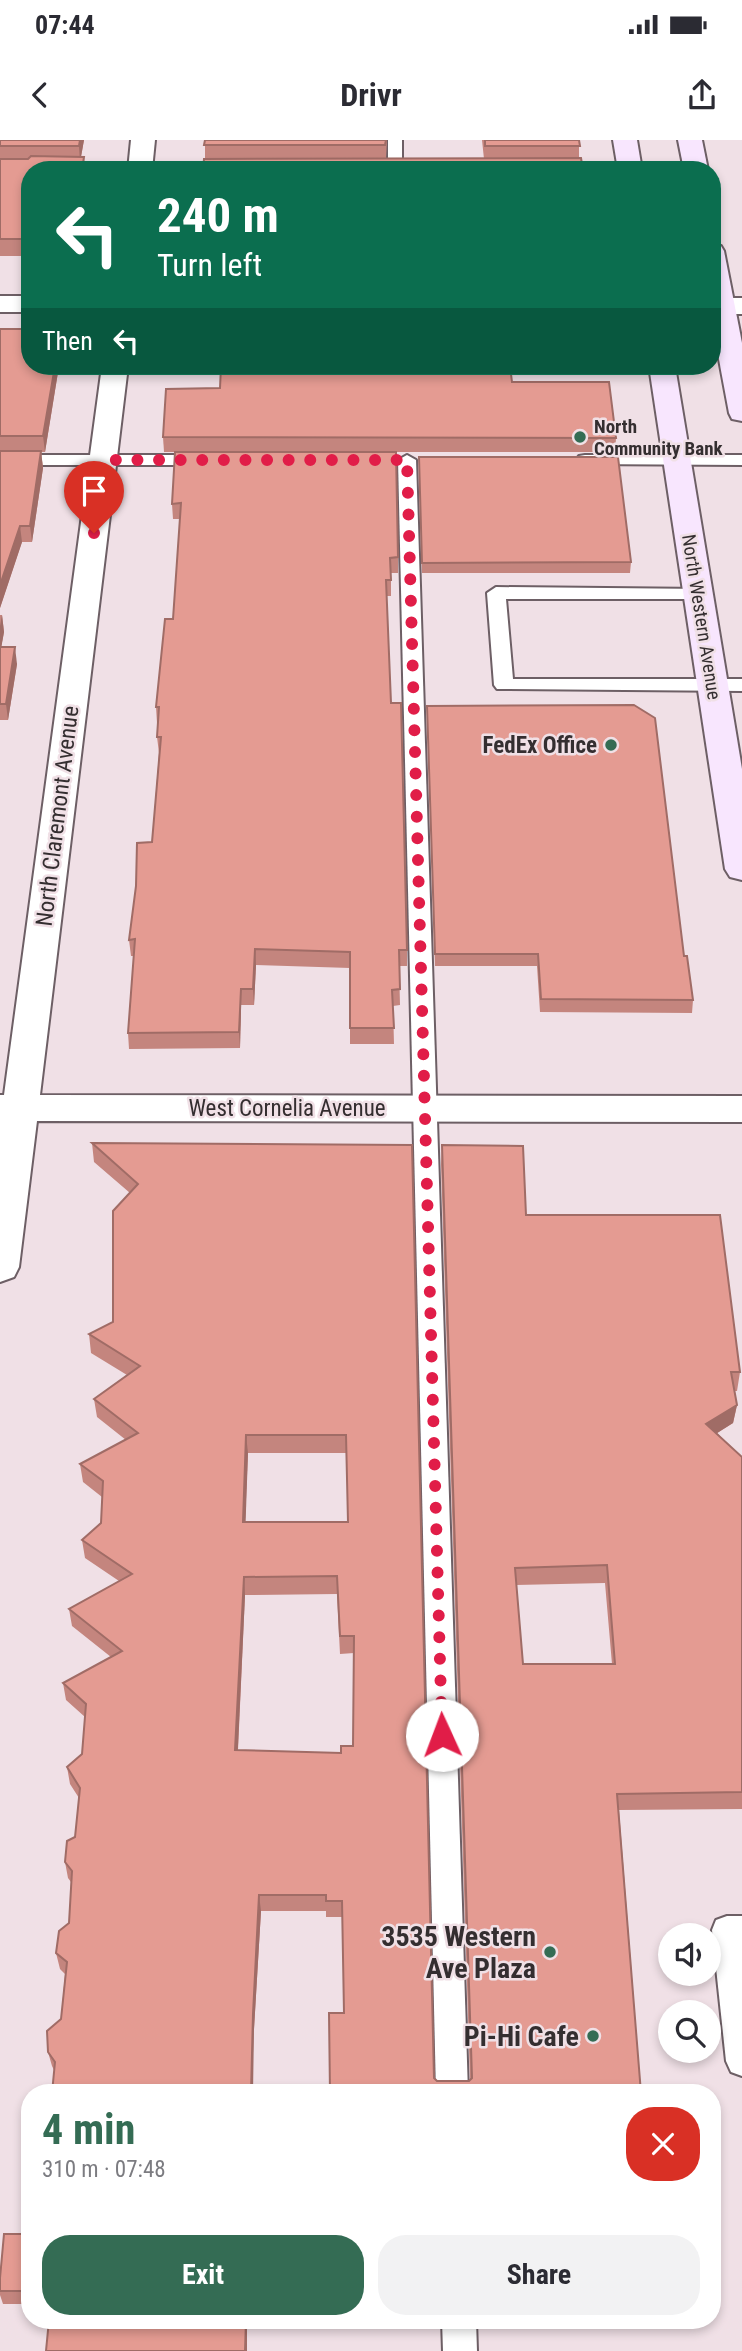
<!DOCTYPE html>
<meta charset="utf-8">
<style>
:root{--surface:#fff;--page:#f2f2f3;--text:#2b2b33;--muted:#7c7c81;--accent:#346c54}
body{margin:0;font-family:"Roboto Condensed",sans-serif;background:var(--page);color:var(--text);height:100vh;display:flex;flex-direction:column;font-size:26px;white-space:nowrap}
*{box-sizing:border-box;margin:0}
p{font-size:23px;color:var(--muted)}
.icon{flex:none;width:38px;height:38px;fill:none;stroke:currentColor;stroke-width:2;stroke-linecap:round;stroke-linejoin:round}
.map{position:relative;flex:1;overflow:hidden}
.details{position:absolute;left:21px;top:1944px;width:700px;height:245px;display:flex;flex-direction:column;background:var(--surface);border-radius:28px;box-shadow:0 4px 10px #0003}
.details>*{flex:none}
.hud{position:absolute;left:21px;top:21px;width:700px;height:214px;border-radius:28px;box-shadow:0 4px 10px #0003;background:#0b6e4f;color:#fff;overflow:hidden}
.tools{position:absolute;left:658px;top:1783px;display:grid;gap:14px}
.tools a{display:grid;place-items:center;width:63px;height:63px;border-radius:50%;background:var(--surface);box-shadow:0 4px 10px #0003;font-size:35px}
.pin{position:absolute;display:grid;place-items:center;width:60px;height:60px;color:#fff;margin:-72px -30px;border-radius:50% 50% 50% 0;rotate:-45deg;box-shadow:0 0 7px #0007}
.pin .icon{rotate:45deg}
.me{position:absolute;width:77px;margin:-38px;rotate:358deg;stroke-linejoin:round;filter:drop-shadow(0 0 5px #0008)}
.turn{display:flex;align-items:center;gap:24px;height:147px;padding:0 21px;font-size:32px}
.turn .icon{width:91px;height:91px;stroke-width:2.5}
.turn b{display:block;font-size:49px;line-height:60px}
.then{display:flex;align-items:center;height:66px;padding:0 21px;background:#0003;gap:14px;font-size:26px}
.round{display:grid;place-items:center;flex:none;width:74px;height:74px;border-radius:28px;background:var(--page)}
.headline{display:flex;align-items:center;justify-content:space-between;height:119px;padding:0 21px}
h1{font-size:42px;font-weight:700;line-height:52px;color:var(--accent)}
.action{display:flex;gap:14px;margin-top:auto;padding:14px 21px}
.action a{flex:1;height:80px;border-radius:28px;background:var(--accent);color:#fff;font-size:28px;font-weight:700;line-height:80px;text-align:center}
.action a+a{background:var(--page);color:var(--text)}
.status{display:flex;justify-content:space-between;align-items:center;height:49px;padding:0 35px;background:var(--surface);direction:ltr}
.status svg{height:19px;fill:currentColor}
header{display:flex;justify-content:space-between;align-items:center;height:91px;padding:0 21px;background:var(--surface);font-size:32px;font-weight:700}
.map>svg:first-child{display:block}
.lines{fill:none;stroke-linecap:round;stroke-linejoin:round}
.service-casing{stroke:#6d5f65;stroke-width:4}
.minor-casing{stroke:#6d5f65;stroke-width:4}
.tertiary-casing{stroke:#6d5f65;stroke-width:4}
.secondary-casing{stroke:#6d5f65;stroke-width:4}
.service{fill:#fff;fill-rule:evenodd}
.minor{fill:#fff;fill-rule:evenodd}
.tertiary{fill:#fff;fill-rule:evenodd}
.secondary{fill:#f8e6fe;fill-rule:evenodd}
.wall{fill:#c4857e;fill-rule:evenodd}
.shaded-wall{fill:#a06c66}
.building{fill:#e49b92;stroke:#a06c66;stroke-width:2;fill-rule:evenodd}
.route{stroke:#e11d48;stroke-width:12;stroke-dasharray:0 21.6}
.poi-dot{fill:#346c54;stroke:#f0e0e6;stroke-width:2.5}
.labels{text-anchor:middle;stroke-width:5;stroke-linejoin:round;paint-order:stroke}
.far-poi-label{font-size:19px;font-weight:bold;fill:#342e30;stroke:#f0e0e6;text-anchor:start}
.far-street-label{font-size:19px;fill:#342e30;stroke:#f0e0e6}
.poi-label{font-size:23px;font-weight:bold;fill:#342e30;stroke:#f0e0e6;text-anchor:end}
.street-label{font-size:23px;fill:#342e30;stroke:#f0e0e6}
.near-poi-label{font-size:28px;font-weight:bold;fill:#342e30;stroke:#f0e0e6;text-anchor:end}
</style>
<div class="status"><b>07:44</b><svg viewBox="0 0 49 12"><path d="M0 12V9h3v3zM5 12V6h3v6zM10 12V3h3v9zM15 12V0h3v12zM26 1h20v11H26zM47 4h2v5h-2z"/></svg></div>
<header><svg class="icon" aria-label="back" viewBox="0 0 24 24"><path d="M15 5l-7 7 7 7"/></svg>Drivr<svg class="icon" aria-label="share" viewBox="0 0 24 24"><path d="M12 15V3M7 8l5-5 5 5M5 13v7h14v-7"/></svg></header>
<div class="map">
<svg width="742" height="2211" viewBox="0 0 742 2211">
<rect width="100%" height="100%" fill="#f0e0e6"/>
<g class="lines">
<defs>
<g id="service">
<path d="M388 0H402V30L388 29Z"/>
<path d="M0 25H237L244 29 30 30V33H0Z"/>
<path d="M550 25H696L703 29H543Z"/>
<path d="M0 315H206L215 320 206 325H0Z"/>
<path d="M407 315 416 320 468 1953H436L398 320Z"/>
<path d="M585 315H742V325L579 324 576 320 579 316Z"/>
<path d="M496 447 705 449 707 453 698 459H506L513 539H742V551L497 549 494 545 487 453Z"/>
<path d="M727 1776H742V1936L731 1932 726 1921 712 1790 716 1780Z"/>
<path d="M442 2180H476L477 2211H443Z"/>
</g>
<g id="minor">
<path d="M131 0H155L152 30H128Z"/>
<path d="M102 226H128L40 955 742 956V982L37 981 19 1127 14 1137 0 1142V955H4Z"/>
</g>
<g id="tertiary">
<rect x="0" y="156" width="30" height="16"/>
<rect x="712" y="158" width="30" height="16"/>
</g>
<g id="secondary">
<path d="M613 0H637L642 30H618Z"/>
<path d="M678 0H702L708 30H684Z"/>
<path d="M712 104 721 106 724 111 742 203V281L732 279 729 273 712 182Z"/>
<path d="M649 226H675L742 629V740L730 737 725 729Z"/>
</g>
</defs>
<use href="#service" class="service-casing"/>
<use href="#minor" class="minor-casing"/>
<use href="#tertiary" class="tertiary-casing"/>
<use href="#secondary" class="secondary-casing"/>
<use href="#service" class="service"/>
<use href="#minor" class="minor"/>
<use href="#tertiary" class="tertiary"/>
<use href="#secondary" class="secondary"/>
</g>
<g class="wall">
<path d="M0 0H84L81 17H84L85 30H30V116H0Z"/>
<path d="M205 0H387L386 19H484L482 0H579V18H581L583 30H203L204 19H205Z"/>
<path d="M0 189 59 226 45 312H41L43 328 32 402H22L0 468Z"/>
<path d="M512 242 616 298 615 312H164L163 297 220 248Z"/>
<path d="M175 312 398 417V433H391V456H386L391 563 407 810V826H399L400 865 393 866 394 904H350V828L256 825 254 865H241L240 908 129 909 128 893 134 816H131L129 800 152 702 159 613 157 597 158 583H157L156 567 173 479 180 379H173L172 364Z"/>
<path d="M419 328 631 422 630 433H422Z"/>
<path d="M0 475H2L4 492 1 507 17 524 8 580H0Z"/>
<path d="M427 566 684 816 693 860 692 873 540 872 537 826H435Z"/>
<path d="M92 1003 412 1005 434 1938 437 1941H469L470 1940 441 1024 442 1005 526 1075 740 1232 737 1251H734L737 1265 733 1283 717 1293 742 1317V1669L619 1670 641 1953H330L344 1873 343 1777H326V1771H261L254 1889 54 1930 52 1926 48 1912 61 1879 65 1834 60 1829 56 1813 69 1783 71 1742 68 1738 65 1722 75 1697 79 1658 70 1644 67 1627 82 1614 85 1577 66 1560 63 1543 111 1517 72 1486 69 1469 119 1441 85 1418 82 1400 101 1383 102 1357 83 1342 80 1324 126 1300 97 1277 94 1259 127 1235 91 1213 89 1194 113 1182 130 1053 94 1022ZM248 1313H347L348 1382H245ZM605 1443 612 1524H523L516 1445ZM337 1454 340 1514 354 1513 353 1606 341 1613 238 1610 245 1455Z"/>
<path d="M30 2094V2164H3L0 2155V2151Z"/>
</g>
<g class="shaded-wall">
<path d="M80 0H84L80 22 79 6Z"/>
<path d="M55 226H59L45 312 43 296Z"/>
<path d="M41 311 43 328 32 402 30 386Z"/>
<path d="M20 386 22 402 0 468V445Z"/>
<path d="M2 475 4 492 0 515V486Z"/>
<path d="M15 507 17 524 8 580 6 564Z"/>
<path d="M255 809 256 825 254 865 253 849Z"/>
<path d="M241 849V865L240 908 239 892Z"/>
<path d="M737 1265 733 1283 703 1302 706 1284Z"/>
<path d="M246 1295 248 1313 245 1400 243 1382Z"/>
<path d="M244 1437 245 1455 237 1627 235 1610Z"/>
<path d="M259 1755 261 1771 254 1889 253 1953H251L253 1874Z"/>
<path d="M246 2180H247V2211H245Z"/>
</g>
<g class="building">
<path d="M0 0H80L79 6H0Z"/>
<path d="M205 0H386L385 5H204Z"/>
<path d="M485 0H579L580 6H485Z"/>
<path d="M31 16 84 17 82 30H30V99H0V19H28Z"/>
<path d="M581 18 583 30H203L204 19Z"/>
<path d="M0 189H30V226H55L43 296H0Z"/>
<path d="M221 226H510L512 242H609L616 298 163 297 166 249 220 248Z"/>
<path d="M0 311H41L30 386H20L0 445Z"/>
<path d="M175 312H396L398 417 390 418 391 440H386L391 563H401L407 810H399L400 849 392 850 394 888H350V812L255 809 253 849H241L239 892 128 893 135 799 129 800 136 746 137 703 152 702 161 597H157L159 567H156L165 479H173L181 363 172 364Z"/>
<path d="M419 317H618L631 422 422 423Z"/>
<path d="M0 507H15L6 564H0Z"/>
<path d="M634 565 655 578 684 816H687L693 860 541 859 538 814H435L427 566Z"/>
<path d="M92 1003 412 1005 434 1938 437 1941H469L472 1938 442 1005 523 1006 526 1075H720L740 1232H731L737 1265 706 1284 742 1317V1652L617 1654 641 1953H330L329 1873H344L342 1761H326V1755H259L253 1874 251 1953H52L55 1922 48 1912 47 1891 61 1879 67 1822 56 1813 59 1791 69 1783 72 1731 65 1722 67 1701 75 1697 80 1648 67 1627 82 1614 86 1564 63 1543 122 1511 69 1469 132 1434 82 1400 101 1383 103 1341 80 1324 138 1293 94 1259 140 1226 89 1194 113 1182V1071L138 1044ZM246 1295H346L348 1382H243ZM607 1425 615 1524H523L515 1428ZM337 1436 340 1496H354L353 1606H341V1613L235 1610 244 1437Z"/>
<path d="M4 2094H30V2151H0V2138Z"/>
<path d="M49 2180H246L245 2211H46Z"/>
</g>
<g class="lines">
<path class="route" d="M94 393 103 320H407L442 1595"/>
</g>
<g class="poi-dot">
<circle cx="580" cy="297" r="7"/>
<circle cx="611" cy="605" r="7"/>
<circle cx="550" cy="1812" r="7"/>
<circle cx="593" cy="1896" r="7"/>
</g>
<g class="labels">
<g class="far-poi-label">
<text x="594" y="293">North<tspan x="594" dy="22">Community Bank</tspan></text>
</g>
<g class="far-street-label">
<text transform="translate(702 477) rotate(81)" y="7">North Western Avenue</text>
</g>
<g class="poi-label">
<text x="597" y="613">FedEx Office</text>
</g>
<g class="street-label">
<text transform="translate(57 676) rotate(-83)" y="8">North Claremont Avenue</text>
<text x="287" y="976">West Cornelia Avenue</text>
</g>
<g class="near-poi-label">
<text x="536" y="1806">3535 Western<tspan x="536" dy="32">Ave Plaza</tspan></text>
<text x="579" y="1906">Pi-Hi Cafe</text>
</g>
</g>
</svg>
<div class="tools">
<a><svg class="icon" aria-label="sound" viewBox="0 0 24 24"><path d="M4 9h4l5-4v14l-5-4H4zM17 9q2 3 0 6"/></svg></a>
<a><svg class="icon" aria-label="search" viewBox="0 0 24 24"><circle cx="10" cy="10" r="6"/><path d="M15 15l6 6"/></svg></a>
</div>
<div class="pin" style="left:94px;top:393px;background:#d93025"><svg class="icon" aria-label="arrive" viewBox="0 0 24 24"><path d="M6 21V4h12l-3 4 3 4H6"/></svg></div>
<svg class="me" style="left:442px;top:1595px" viewBox="-20 -20 40 40"><circle r="19" fill="#fff"/><path d="M0-13L10 11 0 6-10 11z" fill="#e11d48"/></svg>
<div class="hud">
<div class="turn"><svg class="icon" aria-label="left" viewBox="0 0 24 24"><path d="M17 20v-9H6M10 6l-5 5 5 5"/></svg><div><b>240 m</b>Turn left</div></div>
<div class="then">Then<svg class="icon" aria-label="left" viewBox="0 0 24 24"><path d="M17 20v-9H6M10 6l-5 5 5 5"/></svg></div>
</div>
<section class="details">
<div class="headline"><div><h1>4 min</h1><p>310 m · 07:48</p></div><a class="round" style="background:#d93025;color:#fff"><svg class="icon" aria-label="close" viewBox="0 0 24 24"><path d="M6 6l12 12M18 6L6 18"/></svg></a></div>
<div class="action"><a>Exit</a><a>Share</a></div>
</section>
</div>
